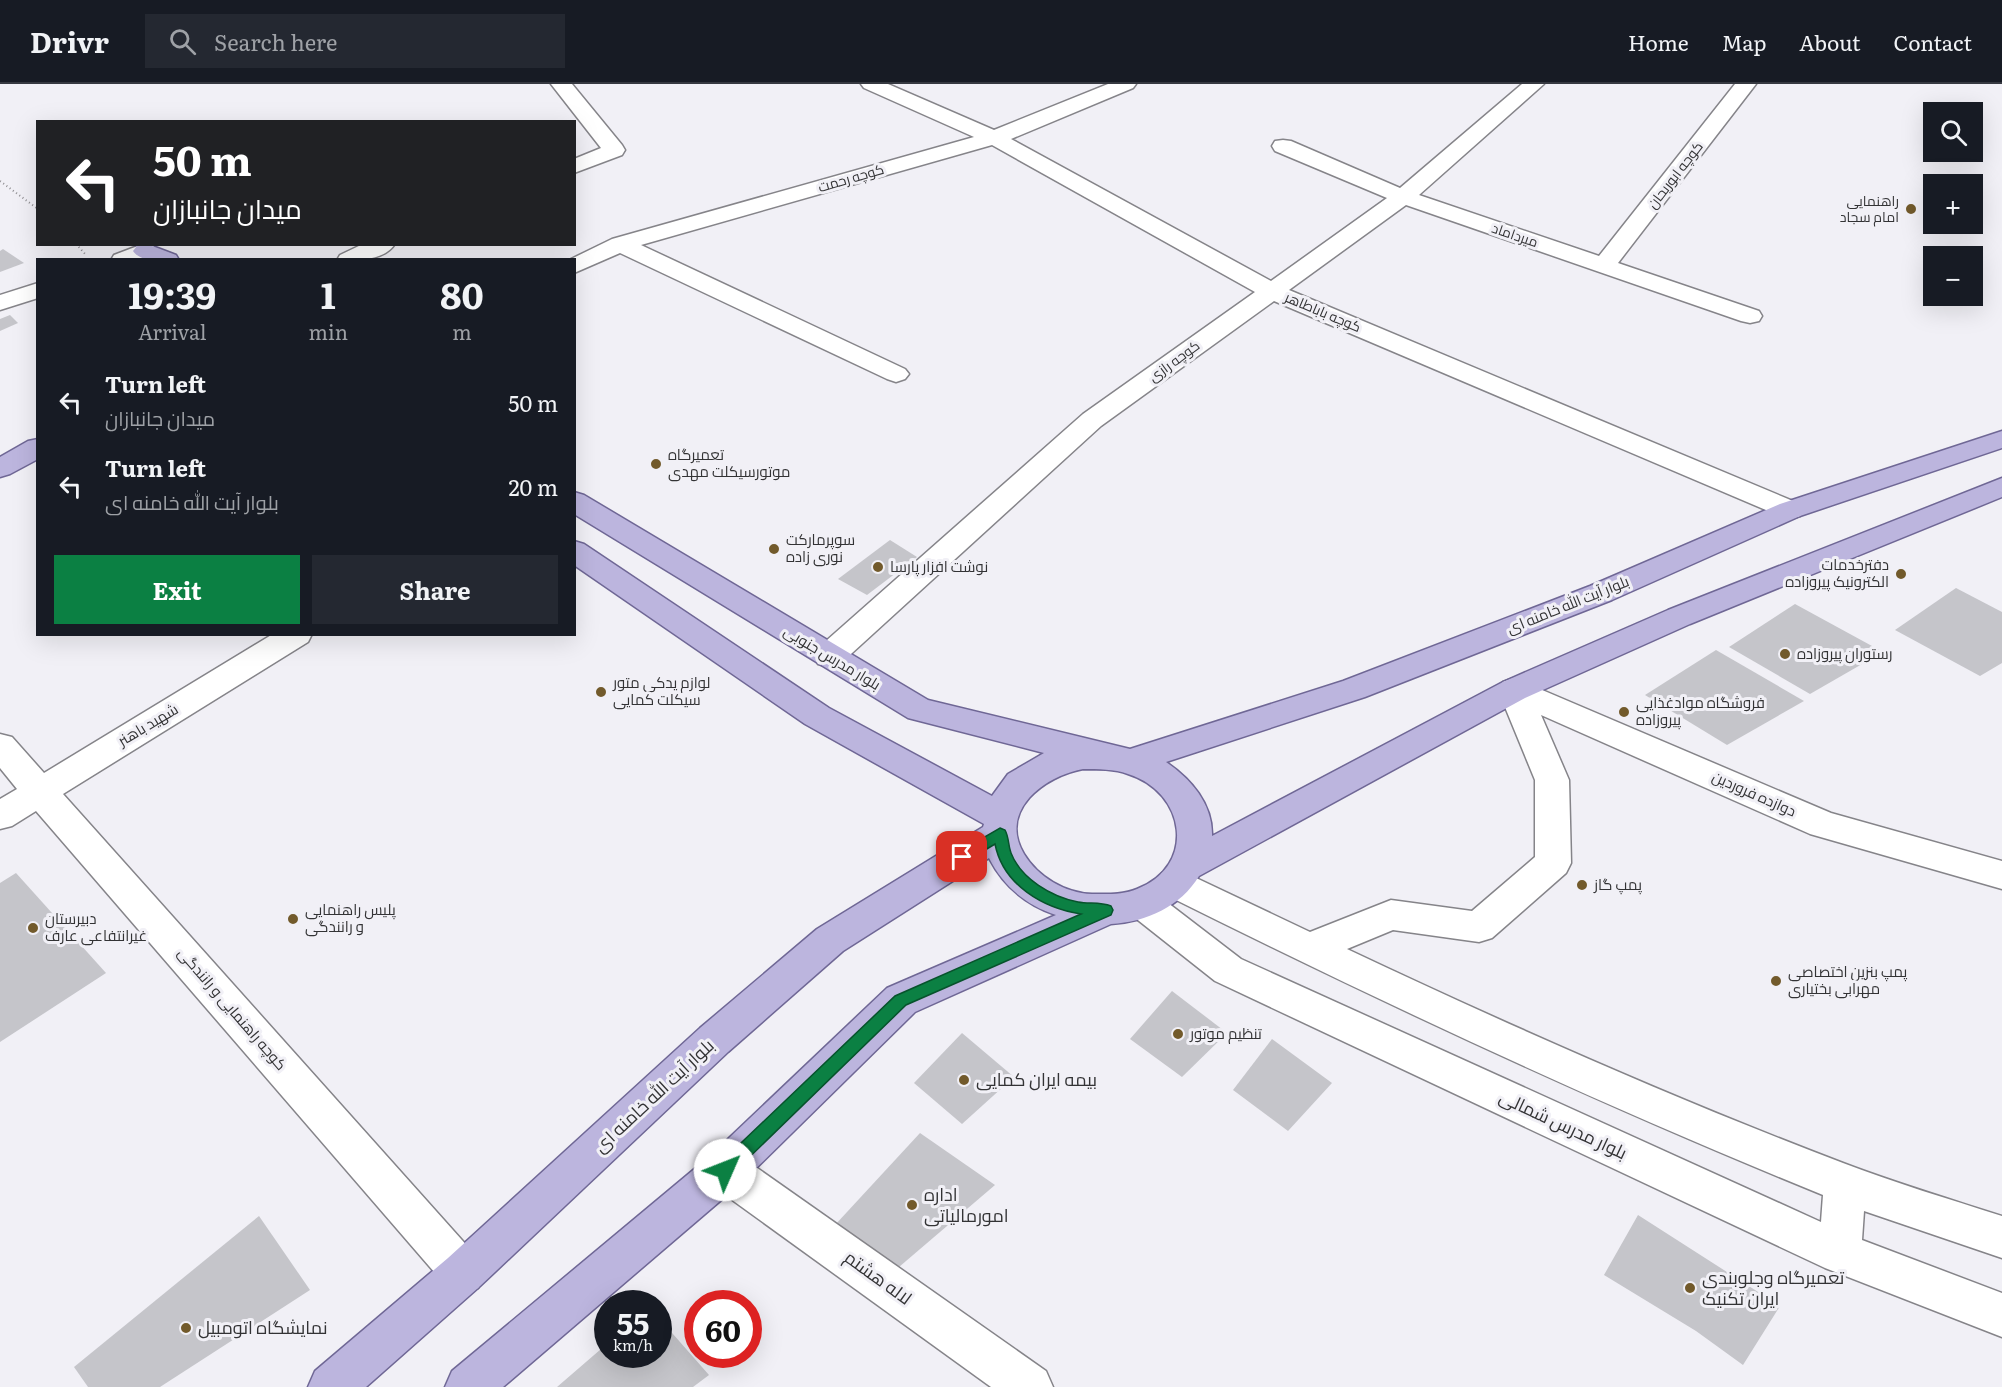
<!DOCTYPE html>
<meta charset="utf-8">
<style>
:root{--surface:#171b24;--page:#242831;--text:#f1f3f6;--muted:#9ea1a6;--line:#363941;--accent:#0b8043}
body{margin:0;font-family:Literata,Cairo,serif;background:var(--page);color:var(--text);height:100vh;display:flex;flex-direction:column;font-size:22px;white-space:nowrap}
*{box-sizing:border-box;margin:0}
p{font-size:20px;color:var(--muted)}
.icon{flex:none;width:33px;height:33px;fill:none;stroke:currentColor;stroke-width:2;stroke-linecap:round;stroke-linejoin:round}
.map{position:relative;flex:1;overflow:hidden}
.side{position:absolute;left:36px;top:174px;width:540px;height:378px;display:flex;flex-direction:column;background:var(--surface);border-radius:0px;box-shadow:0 6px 24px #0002}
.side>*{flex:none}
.guide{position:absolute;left:36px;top:36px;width:540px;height:126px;border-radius:0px;box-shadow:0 6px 24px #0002;background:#202124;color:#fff;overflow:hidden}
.controls{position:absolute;left:1923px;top:18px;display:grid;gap:12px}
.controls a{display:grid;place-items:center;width:60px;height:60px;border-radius:0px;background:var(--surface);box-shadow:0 6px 24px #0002;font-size:30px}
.speed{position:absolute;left:594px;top:1206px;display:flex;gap:12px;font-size:30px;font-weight:700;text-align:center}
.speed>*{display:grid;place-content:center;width:78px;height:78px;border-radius:50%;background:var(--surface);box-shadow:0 6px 24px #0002;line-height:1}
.speed small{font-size:15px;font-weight:400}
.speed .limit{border:9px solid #d22;background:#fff;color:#111}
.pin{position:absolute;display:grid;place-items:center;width:51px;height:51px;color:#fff;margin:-26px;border-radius:12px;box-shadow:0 3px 9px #0006}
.me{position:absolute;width:66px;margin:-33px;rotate:46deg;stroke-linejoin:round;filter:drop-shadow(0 0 4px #0008)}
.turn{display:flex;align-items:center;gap:21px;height:126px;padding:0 18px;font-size:27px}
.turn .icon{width:78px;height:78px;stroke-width:2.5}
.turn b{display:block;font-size:42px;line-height:51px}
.eta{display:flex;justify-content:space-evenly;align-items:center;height:102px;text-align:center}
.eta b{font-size:36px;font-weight:700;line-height:42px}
.action{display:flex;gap:12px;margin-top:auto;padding:12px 18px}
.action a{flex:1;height:69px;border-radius:0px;background:var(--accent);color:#fff;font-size:24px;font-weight:700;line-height:69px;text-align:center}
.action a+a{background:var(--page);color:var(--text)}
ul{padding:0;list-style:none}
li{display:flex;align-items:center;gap:18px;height:84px;padding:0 18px}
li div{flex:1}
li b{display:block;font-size:22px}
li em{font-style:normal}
header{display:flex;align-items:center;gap:36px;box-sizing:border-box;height:84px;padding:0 30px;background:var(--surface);border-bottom:2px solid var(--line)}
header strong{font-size:28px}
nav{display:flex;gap:33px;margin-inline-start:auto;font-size:21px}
.search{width:420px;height:54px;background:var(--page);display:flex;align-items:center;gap:15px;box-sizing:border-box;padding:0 21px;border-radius:0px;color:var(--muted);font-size:22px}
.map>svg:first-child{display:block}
.building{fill:#c5c5ca}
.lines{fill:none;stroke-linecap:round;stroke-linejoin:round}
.minor-casing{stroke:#858489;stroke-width:3}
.major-casing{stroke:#6f6795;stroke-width:3}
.path{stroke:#908f93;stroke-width:2;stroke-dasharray:1 3;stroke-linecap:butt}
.minor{fill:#fff;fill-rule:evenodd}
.major{fill:#bcb5de;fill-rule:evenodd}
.route{fill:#0b8043;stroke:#07532c;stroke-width:1.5}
.poi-dot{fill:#725a2b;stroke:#f1f0f6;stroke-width:2}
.labels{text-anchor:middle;stroke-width:6;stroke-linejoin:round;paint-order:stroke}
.far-street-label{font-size:14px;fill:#333335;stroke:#f1f0f6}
.far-poi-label{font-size:14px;fill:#333335;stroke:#f1f0f6;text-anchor:end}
.poi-label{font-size:15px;fill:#333335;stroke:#f1f0f6;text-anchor:start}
.street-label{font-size:15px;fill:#333335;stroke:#f1f0f6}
.near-poi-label{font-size:18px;fill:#333335;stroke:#f1f0f6;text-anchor:start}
.near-street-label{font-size:18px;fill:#333335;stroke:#f1f0f6}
</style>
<header>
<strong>Drivr</strong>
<div class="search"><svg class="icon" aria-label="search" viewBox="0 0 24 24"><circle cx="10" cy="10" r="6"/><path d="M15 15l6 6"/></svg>Search here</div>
<nav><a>Home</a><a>Map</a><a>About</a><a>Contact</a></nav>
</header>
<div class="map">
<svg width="2002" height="1303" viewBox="0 0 2002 1303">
<rect width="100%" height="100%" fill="#f1f0f6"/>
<g class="building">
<path d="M3 165 24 179 0 188V167Z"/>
<path d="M10 231 18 239 0 247V235Z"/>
<path d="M890 456 917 473 867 511 838 495Z"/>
<path d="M1956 504 2002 528V579L1980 592 1895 546Z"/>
<path d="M1795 520 1883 568 1810 610 1729 563Z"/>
<path d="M1716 566 1804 617 1727 661 1645 611Z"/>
<path d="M16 789 106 889 0 958V799Z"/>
<path d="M1172 907 1227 949 1182 993 1130 955Z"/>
<path d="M962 949 1014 993 962 1040 914 999Z"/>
<path d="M1272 955 1332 999 1288 1047 1233 1006Z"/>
<path d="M920 1049 995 1101 899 1183 835 1141Z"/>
<path d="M1638 1131 1780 1222 1743 1281 1696 1247 1604 1191Z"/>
<path d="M259 1132 310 1206 160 1303H88L74 1283Z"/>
<path d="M658 1233 709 1291 693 1303H557L608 1259V1270H658Z"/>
</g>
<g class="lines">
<defs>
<g id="minor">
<path d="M551 0H572L622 61 625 66 622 71 574 89V75L601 64Z"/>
<path d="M861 0H888L994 46 1108 0H1136L1133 4 1011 55 1271 197 1387 114 1275 67 1272 62 1275 57 1283 56 1291 57 1400 104 1522 0H1544L1419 111 1599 172 1735 0H1756L1618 179 1759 227 1762 232 1759 237 1750 239 1741 237 1406 121 1289 206 1800 420 1804 426 1800 432 1790 435 1780 432 1274 217 1101 342 840 580 829 583 818 580 813 572 818 564 1083 330 1255 208 992 61 641 161 905 285 909 290 905 295 896 298 887 295 620 169 574 189V176H569L612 155 974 53 864 4Z"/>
<path d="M143 160 153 162 157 167C148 180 125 176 111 176L114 171Z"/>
<path d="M363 160H395C383 178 355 176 337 176L340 171Z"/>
<path d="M38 199V214L0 226V211Z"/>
<path d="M273 550H312L308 558 63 710 478 1174 485 1189 478 1204 463 1210 448 1204 36 727 12 742 0 745V715L17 705 0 684V650L12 653 44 689Z"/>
<path d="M1514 594 1831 729 2002 777V805L1810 750 1541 631 1569 696 1571 779 1566 789 1492 854 1479 858 1393 846 1347 865C1510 942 1675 1015 1843 1079 1895 1099 1949 1115 2002 1132V1174L1864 1127 1862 1156 2002 1209V1253L1825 1184 1215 897 1129 829 1124 819 1129 809 1142 804 1155 809 1241 875 1821 1138 1823 1111C1598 1020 1379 917 1162 809L1157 799 1162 789 1175 784 1310 848 1391 816 1472 827 1535 773V696L1498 606 1503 598Z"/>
<path d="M725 1067 740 1072 1046 1287 1053 1303H991L710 1100 704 1086 710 1072Z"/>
</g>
<g id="major">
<path d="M147 160 176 171 179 176C165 176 142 180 133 167L137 162Z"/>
<path d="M2002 347V364L1800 432 1612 516 1365 613 1166 678C1191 695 1213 720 1212 752L1503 598 1668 526 2002 394V413L1690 540 1525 614 1199 792C1181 822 1147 838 1111 840L915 928 740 1100 503 1303H445L452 1287 710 1072 887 904 1056 831C1026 821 1004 803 989 774L843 867 728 968 478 1204 366 1303H308L315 1287 448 1174 700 944 817 845 983 743 984 740 805 640 574 481V457L584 460 829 624 992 712 1008 690 1044 669 908 634 574 430V408L584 411 928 616 1130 665 1343 597 1590 502 1780 420ZM1083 685C1098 685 1114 685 1128 690 1186 708 1197 782 1137 805 1123 811 1107 810 1092 810 1065 809 1038 793 1024 770 998 726 1045 692 1083 685Z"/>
<path d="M38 355V375L10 390 0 393V373L28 357Z"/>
</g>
</defs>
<use href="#minor" class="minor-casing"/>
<use href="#major" class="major-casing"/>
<g class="path">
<path d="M0 97 38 125"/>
<path d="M76 160 86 171"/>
</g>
<use href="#minor" class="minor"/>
<use href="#major" class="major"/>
</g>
<path class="route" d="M1000 744 1005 746C1009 753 1008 761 1011 769 1021 795 1052 813 1078 818 1089 820 1100 818 1111 822L1113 826 1111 831 906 921 731 1091 725 1094 719 1091 717 1086 719 1080 895 912 1081 830C1043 824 1003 801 995 760L967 777H957L955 773 957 769Z"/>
<g class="poi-dot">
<circle cx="1911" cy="125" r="6"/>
<circle cx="656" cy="380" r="6"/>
<circle cx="774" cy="465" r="6"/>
<circle cx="878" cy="483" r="6"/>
<circle cx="1901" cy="490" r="6"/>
<circle cx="1785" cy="570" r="6"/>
<circle cx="601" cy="608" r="6"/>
<circle cx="1624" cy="628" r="6"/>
<circle cx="1582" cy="801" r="6"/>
<circle cx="293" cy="835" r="6"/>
<circle cx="33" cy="844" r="6"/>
<circle cx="1776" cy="897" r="6"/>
<circle cx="1178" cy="950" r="6"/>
<circle cx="964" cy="996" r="6"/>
<circle cx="912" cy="1121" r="6"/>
<circle cx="1690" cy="1204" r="6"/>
<circle cx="186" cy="1244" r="6"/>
</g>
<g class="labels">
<g class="far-street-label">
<text transform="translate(1675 91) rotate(-52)" y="5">کوچه ابوریحان</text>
<text transform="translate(851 94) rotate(-16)" y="5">کوچه رحمت</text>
<text transform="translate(1515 151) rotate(19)" y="5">میرداماد</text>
<text transform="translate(1323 228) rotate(23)" y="5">کوچه باباطاهر</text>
<text transform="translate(1174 277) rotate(-36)" y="5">کوچه رازی</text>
</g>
<g class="far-poi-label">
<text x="1899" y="122">راهنمایی<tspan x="1899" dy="16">امام سجاد</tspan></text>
</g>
<g class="poi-label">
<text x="668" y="376">تعمیرگاه<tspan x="668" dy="17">موتورسیکلت مهدی</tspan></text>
<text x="786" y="461">سوپرمارکت<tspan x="786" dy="17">نوری زاده</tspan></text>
<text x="1889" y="486" text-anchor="end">دفترخدمات<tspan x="1889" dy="17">الکترونیک پیروزاده</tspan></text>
<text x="890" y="488">نوشت افزار پارسا</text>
<text x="1797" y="575">رستوران پیروزاده</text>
<text x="613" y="604">لوازم یدکی متور<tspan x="613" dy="17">سیکلت کمایی</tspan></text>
<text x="1636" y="624">فروشگاه موادغذایی<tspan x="1636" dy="17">پیروزاده</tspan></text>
<text x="1594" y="806">پمپ گاز</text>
<text x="305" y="831">پلیس راهنمایی<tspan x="305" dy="17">و رانندگی</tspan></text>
<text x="45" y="840">دبیرستان<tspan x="45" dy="17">غیرانتفاعی عارف</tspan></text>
<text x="1788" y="893">پمپ بنزین اختصاصی<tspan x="1788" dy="17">مهرابی بختیاری</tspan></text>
<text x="1190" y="955">تنظیم موتور</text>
</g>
<g class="street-label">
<text transform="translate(1568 521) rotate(-22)" y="5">بلوار آیت الله خامنه ای</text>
<text transform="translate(832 574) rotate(31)" y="5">بلوار مدرس جنوبی</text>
<text transform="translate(148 641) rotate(-31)" y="5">شهید باهنر</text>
<text transform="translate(1754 710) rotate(24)" y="5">دوازده فروردین</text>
<text transform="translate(232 925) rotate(49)" y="5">کوچه راهنمایی و رانندگی</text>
</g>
<g class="near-poi-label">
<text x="976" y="1002">بیمه ایران کمایی</text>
<text x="924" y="1117">اداره<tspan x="924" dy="21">امورمالیاتی</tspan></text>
<text x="1702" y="1200">تعمیرگاه وجلوبندی<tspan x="1702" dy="21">ایران تکنیک</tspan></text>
<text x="198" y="1250">نمایشگاه اتومبیل</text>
</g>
<g class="near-street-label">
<text transform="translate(654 1012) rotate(-43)" y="6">بلوار آیت الله خامنه ای</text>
<text transform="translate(1563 1041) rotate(25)" y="6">بلوار مدرس شمالی</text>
<text transform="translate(878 1194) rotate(36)" y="6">لاله هشتم</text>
</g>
</g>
</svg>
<div class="controls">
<a><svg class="icon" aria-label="search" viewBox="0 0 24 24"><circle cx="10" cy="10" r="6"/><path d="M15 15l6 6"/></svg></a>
<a>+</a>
<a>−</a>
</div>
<div class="speed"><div>55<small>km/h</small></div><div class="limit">60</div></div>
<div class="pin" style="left:962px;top:773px;background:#d93025"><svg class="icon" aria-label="arrive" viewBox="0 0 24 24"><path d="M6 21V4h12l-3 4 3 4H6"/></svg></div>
<svg class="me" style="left:725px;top:1086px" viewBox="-20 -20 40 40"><circle r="19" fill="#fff"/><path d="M0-13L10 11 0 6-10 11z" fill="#0b8043"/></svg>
<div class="guide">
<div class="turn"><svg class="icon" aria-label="left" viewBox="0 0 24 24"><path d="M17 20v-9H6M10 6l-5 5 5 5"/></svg><div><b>50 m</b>میدان جانبازان</div></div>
</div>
<section class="side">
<div class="eta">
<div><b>19:39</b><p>Arrival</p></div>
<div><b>1</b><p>min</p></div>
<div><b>80</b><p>m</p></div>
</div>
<ul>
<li><svg class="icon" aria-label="left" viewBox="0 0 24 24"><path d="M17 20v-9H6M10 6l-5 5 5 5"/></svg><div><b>Turn left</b><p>میدان جانبازان</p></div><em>50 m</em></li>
<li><svg class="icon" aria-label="left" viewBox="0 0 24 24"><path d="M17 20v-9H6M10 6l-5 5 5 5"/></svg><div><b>Turn left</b><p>بلوار آیت الله خامنه ای</p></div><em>20 m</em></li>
</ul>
<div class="action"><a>Exit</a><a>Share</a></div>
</section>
</div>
